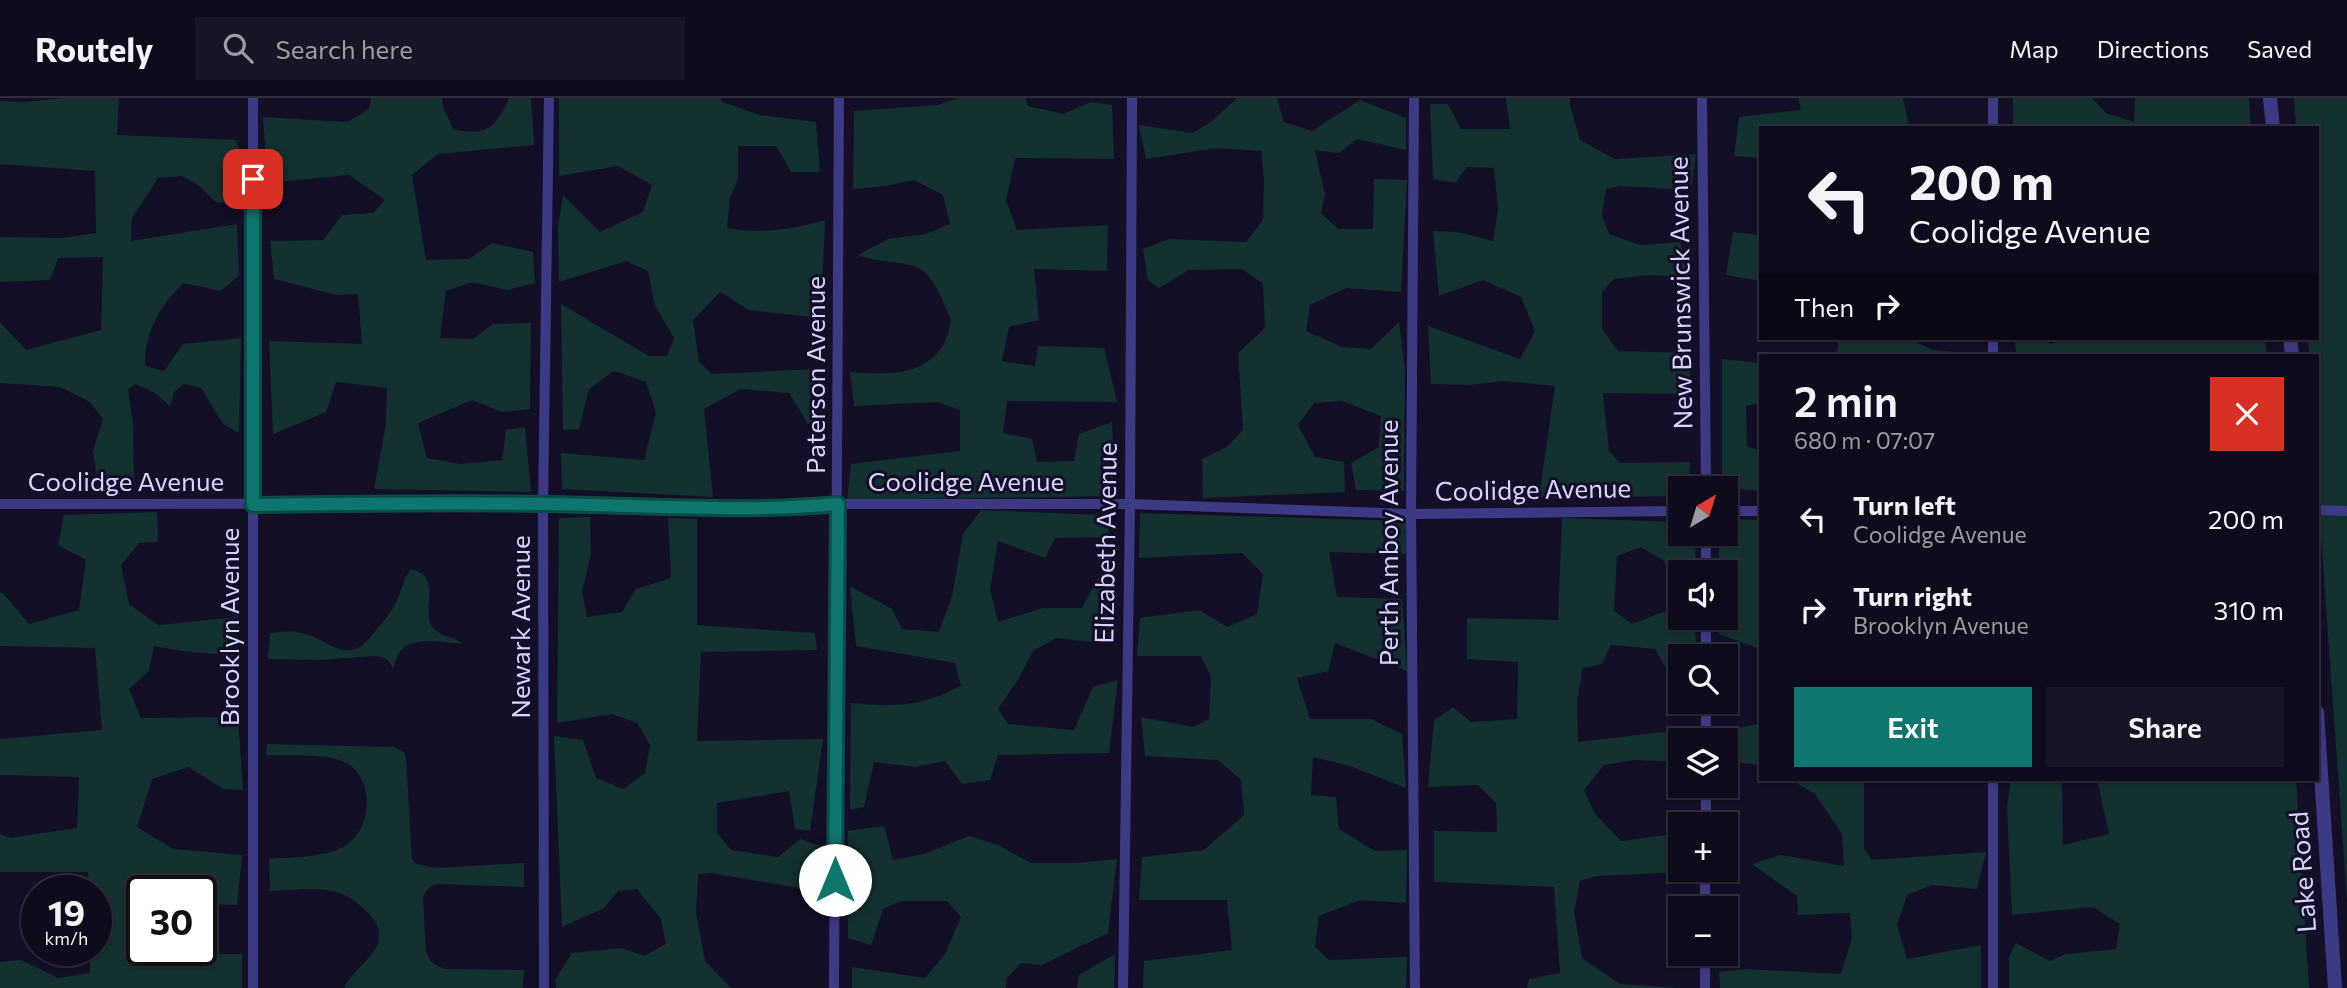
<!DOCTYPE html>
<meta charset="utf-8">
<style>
:root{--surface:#0e0b1c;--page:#171425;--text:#f1f3f6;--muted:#9b9ba3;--line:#2e2b3b;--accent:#0f766e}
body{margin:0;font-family:Commissioner,sans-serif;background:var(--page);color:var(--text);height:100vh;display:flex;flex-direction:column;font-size:26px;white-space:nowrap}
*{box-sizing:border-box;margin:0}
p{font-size:23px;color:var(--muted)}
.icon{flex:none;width:38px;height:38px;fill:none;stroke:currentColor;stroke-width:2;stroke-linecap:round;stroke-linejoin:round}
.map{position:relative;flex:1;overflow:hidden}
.side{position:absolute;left:1759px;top:256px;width:560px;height:427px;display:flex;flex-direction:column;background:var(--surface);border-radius:0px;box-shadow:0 2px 5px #0004,0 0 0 2px var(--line)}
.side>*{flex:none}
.banner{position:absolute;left:1759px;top:28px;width:560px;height:214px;border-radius:0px;box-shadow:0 2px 5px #0004,0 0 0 2px var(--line);background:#0e0b1c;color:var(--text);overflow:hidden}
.needle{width:46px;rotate:38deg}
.controls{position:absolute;left:1668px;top:378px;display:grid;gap:14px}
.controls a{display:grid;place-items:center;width:70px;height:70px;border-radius:0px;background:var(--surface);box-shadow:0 2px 5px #0004,0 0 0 2px var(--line);font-size:35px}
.speed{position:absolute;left:21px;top:777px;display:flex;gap:14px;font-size:35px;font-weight:700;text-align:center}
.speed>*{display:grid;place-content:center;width:91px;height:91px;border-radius:50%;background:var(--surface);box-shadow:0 2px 5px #0004,0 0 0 2px var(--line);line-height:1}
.speed small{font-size:18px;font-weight:400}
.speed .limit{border:4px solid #111;border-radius:10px;background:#fff;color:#111}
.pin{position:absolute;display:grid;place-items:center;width:60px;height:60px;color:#fff;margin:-30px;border-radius:14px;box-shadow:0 4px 10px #0006}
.me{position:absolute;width:77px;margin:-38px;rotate:0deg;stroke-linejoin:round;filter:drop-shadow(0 0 5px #0008)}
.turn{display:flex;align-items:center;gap:24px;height:147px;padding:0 35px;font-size:32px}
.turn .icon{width:91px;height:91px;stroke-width:2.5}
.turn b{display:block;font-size:49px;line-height:60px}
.then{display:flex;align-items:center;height:66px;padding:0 35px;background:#0003;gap:14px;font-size:26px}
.round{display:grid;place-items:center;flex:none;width:74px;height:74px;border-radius:0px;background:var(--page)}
.headline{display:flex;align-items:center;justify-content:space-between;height:119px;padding:0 35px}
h1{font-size:42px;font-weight:600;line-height:52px}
.action{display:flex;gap:14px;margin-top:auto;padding:14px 35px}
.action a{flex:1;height:80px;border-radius:0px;background:var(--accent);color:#fff;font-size:28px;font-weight:600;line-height:80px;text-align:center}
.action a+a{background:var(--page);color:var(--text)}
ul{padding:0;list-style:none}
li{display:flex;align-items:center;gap:21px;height:91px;padding:0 35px}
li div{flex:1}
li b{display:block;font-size:26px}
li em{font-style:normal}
header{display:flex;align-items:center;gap:42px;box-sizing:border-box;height:98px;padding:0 35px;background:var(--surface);border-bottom:2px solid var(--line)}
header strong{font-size:33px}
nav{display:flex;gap:38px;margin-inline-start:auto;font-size:24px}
.search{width:490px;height:63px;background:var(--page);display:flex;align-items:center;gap:18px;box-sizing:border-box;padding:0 24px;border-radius:0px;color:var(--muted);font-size:26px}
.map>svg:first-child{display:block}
.green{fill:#12302f}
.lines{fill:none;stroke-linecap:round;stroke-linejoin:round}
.minor{stroke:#3d3a85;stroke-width:10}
.tertiary{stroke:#3d3a85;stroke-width:14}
.route-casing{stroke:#0a4d48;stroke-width:18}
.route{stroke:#0f766e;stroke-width:12}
.labels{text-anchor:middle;stroke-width:6;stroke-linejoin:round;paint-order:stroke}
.street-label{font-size:26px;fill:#d9d4ff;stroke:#130f26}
</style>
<header>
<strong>Routely</strong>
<div class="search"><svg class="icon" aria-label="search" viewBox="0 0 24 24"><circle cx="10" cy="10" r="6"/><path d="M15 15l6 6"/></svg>Search here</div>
<nav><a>Map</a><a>Directions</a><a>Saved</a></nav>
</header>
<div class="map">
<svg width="2347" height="890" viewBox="0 0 2347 890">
<rect width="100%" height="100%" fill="#130f26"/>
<g class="green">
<path d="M62 0H119L117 37 236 42 249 87 238 108 216 104 198 87 182 78 158 80 132 120 131 143 237 126 239 178 220 193 184 185C160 206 144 236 145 268L164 273 183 246 241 240 239 335 223 326 201 290 184 286 174 294 170 308 155 295 135 286 128 291 133 326 134 393 99 391 93 353 103 321 90 304 60 289 0 285V224L26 252 101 232 103 159 58 160 50 182 0 184V139L62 140 96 135 95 73 0 66V3L25 4Z"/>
<path d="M371 0H443L442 6 453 31C484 40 497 29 509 0H531L534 47 438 56 412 77 426 162 469 161 492 145 533 154 535 185 507 192 472 184 446 193 440 240 473 241 493 226 531 225 530 311 502 314 472 302 418 325 427 360 461 366 502 362 506 332 525 329 531 394 374 391 386 326 387 290 336 284 326 314 273 336 269 243 362 246 358 196 337 197 274 181 270 143 323 142 342 117 373 115 385 102 349 77 268 85 263 19 347 24 369 11Z"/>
<path d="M559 0H720L723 4 759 17 816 24 820 74H791L776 48H738V81L730 100 727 130C764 136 790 132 825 122L821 220 749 212 720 194 693 222 699 264 712 276 814 271 818 319 808 326 789 295 741 291 704 311 713 399 562 391 561 355 644 362 656 315 646 284 614 273 589 291 579 331 563 332 561 206 649 258H667L674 240 655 208 648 173 626 163 559 184 558 128 563 97 600 134 643 114 652 87 618 68 559 78Z"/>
<path d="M959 0H1025L1028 8 1063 16 1091 4 1112 7 1114 61 1015 60 1006 102 1017 132 1108 127 1107 173 1034 171 1039 222 1009 229 1002 263 1035 268 1038 248 1104 250 1117 304 1007 303 1003 335 1032 341 1037 364 1074 363 1079 336 1112 324 1115 398 847 402 851 366 960 353V312L938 304 854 308 850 274C884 276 920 280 942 249 947 243 949 231 951 223 945 207 935 180 919 170 910 164 873 164 858 157L888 141 926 136 950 126 943 97 914 82 885 88 853 91 854 13 937 7Z"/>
<path d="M1237 0H1277L1284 24 1312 33 1360 2 1406 20V52L1357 41 1339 55 1315 52 1325 97 1321 115 1338 131H1373L1374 81 1407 82 1401 194 1346 190 1310 207 1306 233 1342 249 1371 251 1399 224 1405 271 1404 393 1356 392 1351 365 1379 349 1381 318 1342 303 1314 305 1298 327 1315 359 1344 364 1345 394 1203 400 1202 361 1227 349 1243 332 1238 255 1265 230 1263 186 1242 171 1189 172 1159 190 1148 182 1143 151 1169 141 1246 144 1263 122 1264 82 1261 53 1217 50 1146 61 1139 27 1193 35 1212 23Z"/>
<path d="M1506 0H1570V7L1580 42 1615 61 1696 56 1691 92 1620 88 1606 91 1602 117 1609 136 1640 147 1680 144 1692 180 1651 177 1614 181 1602 194V231L1618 253 1689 255 1691 296 1603 295 1609 353 1620 365 1690 364 1688 390H1680V398L1539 400 1555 288 1503 283 1471 287 1431 286 1428 228 1520 261 1535 233 1521 199 1483 182 1439 198 1433 133 1458 134 1493 143 1498 112 1494 70 1467 69 1455 85 1433 81 1430 6H1448L1461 31H1510Z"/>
<path d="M1798 0H1903L1909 27 1915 30H1760V60L1734 58 1739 19 1801 12Z"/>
<path d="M2013 0H2092L2106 15 2134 24 2135 0H2249L2251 30H2013Z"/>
<path d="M2294 0H2347V801L2317 382V257H2309L2308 240H2317V30H2296Z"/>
<path d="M1733 134 1760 137V183L1726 177Z"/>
<path d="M1838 240H1907L1933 252 1981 257H1835L1838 250Z"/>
<path d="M2015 240H2046L2050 246 2072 240H2265L2267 257H2016Z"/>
<path d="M1722 261 1760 265V305L1746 308 1747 349 1760 352V393L1722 390Z"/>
<path d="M981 412 1105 417 1110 439 1055 440 1045 460 998 443 990 492 998 524 1043 510H1082L1099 478 1110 490 1116 547 1056 540 1033 553 1019 580 998 611 1008 626 1074 632 1093 589 1118 582 1109 655 998 657 990 682 962 686 945 663 915 669 874 664 864 709 850 712 851 605C896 609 919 609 961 588L955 565 856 548 850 488 892 511 902 531 939 534 952 498 963 436Z"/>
<path d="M157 414 158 444 139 445 121 467 129 506 158 527 238 519 237 558 182 553 154 548 149 573 129 591 141 620 238 619 243 692 224 691 188 669 152 681 137 729 173 751 242 757 237 807 211 806 201 796V793L195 789H164L161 793H142V827L137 838 142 844V852H151L154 856H242V890H0V864L21 862 58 880 90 875V852H96V793H89L88 774H0V736L10 740 77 730 79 679 0 677V641L102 632 95 550 0 548V495H3L29 526 79 512 86 462 58 447 64 417Z"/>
<path d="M1140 415 1406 423V456L1329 454 1337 499 1402 501 1407 573 1335 545 1328 573 1297 580 1310 621H1371L1402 636 1406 690 1350 668 1313 659 1311 697 1336 699 1339 731 1375 753 1407 752 1406 805 1360 802 1319 818 1315 849 1329 862 1407 859 1406 890H1143L1144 863 1232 852 1227 802H1139L1142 759 1204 752 1244 717 1241 682 1218 662 1145 658 1141 619 1193 629 1209 621 1211 579 1201 558H1137L1140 520 1200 512 1227 529 1257 516 1263 476 1242 455 1139 460Z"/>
<path d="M590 419 591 456 582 493 587 519 622 514 636 491 671 480 668 420 697 421V527L815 535 817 552 701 554 697 643 823 641 810 733 795 731 789 693 717 705V735L731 752 778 759 800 741 823 749 822 794 711 775 698 776 696 815 705 863 731 890H556L555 882 572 855 621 850 644 858 666 846 661 821 637 791 618 793 604 810 562 829 554 638 583 642 596 680 623 691 645 675 650 647 637 625 612 616 557 625 559 420Z"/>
<path d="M1562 420 1680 424V436H1695L1696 474H1680V483L1671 482 1664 463 1641 449 1617 458 1614 513 1632 526 1673 510 1680 513V520H1694L1697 558H1680V577L1667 572 1655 551 1611 547 1602 566 1583 570 1577 603 1578 644 1696 630 1694 642H1680V664L1634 662 1604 667 1584 692 1595 716 1621 743 1680 735V772H1685L1684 774 1597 778 1580 783 1574 814 1582 860 1620 886 1678 890H1527L1529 881 1560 875 1554 789 1434 784V733L1497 734 1496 705 1478 687 1428 689 1434 622 1453 609 1471 624 1517 621 1518 564 1467 561V520L1558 522Z"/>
<path d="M1726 421 1760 422V551L1719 536V520H1726V474H1719V436H1726Z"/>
<path d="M411 471C444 479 420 511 433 530 440 539 455 538 463 546 445 545 410 537 399 555 396 559 395 566 393 571 389 561 385 559 376 558L318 562 268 561 270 535C281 534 291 532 302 535 332 543 348 569 373 536 381 526 390 516 396 505 402 493 402 482 411 471Z"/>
<path d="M1760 625V667L1726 663 1727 633Z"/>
<path d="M267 646 393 649 404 654 406 659 412 761 416 766 435 770 524 765V789L438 786C430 788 426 791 423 800L426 854C430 864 435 868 446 871L524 872 523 890H344C351 874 369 864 377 848 382 837 378 826 371 818 339 782 313 792 270 793L269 761C292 759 317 760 339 751 373 738 378 677 342 663 322 655 288 658 266 657Z"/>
<path d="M1790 681H1864V751L1872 762 1986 754 1977 791 1932 787 1907 797 1897 827 1907 861 1981 847V890H1720L1719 874 1747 871 1841 876 1852 840 1850 815 1798 817 1797 798 1752 766 1781 757 1844 768 1842 736 1815 696Z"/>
<path d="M2011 681H2062L2063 747 2109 736 2097 681H2296L2309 890H2009V859L2016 845 2050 863 2066 856 2116 851 2120 826 2093 809 2012 817 2007 709Z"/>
<path d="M884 728 893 762 924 756 969 738 998 747 1031 765H1078L1117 761 1108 835 1042 867 1021 865 1007 880 1006 890H852V869L925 880 945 856 961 819 947 803H900L883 811 871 847 848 840V733Z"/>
<path d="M1115 856 1114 890H1077L1079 877Z"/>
</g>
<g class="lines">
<g class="minor">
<path d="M253 0V890"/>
<path d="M1414 0 1411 416 1415 890"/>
<path d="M1702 0 1706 390"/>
<path d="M1993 30V0"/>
<path d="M1993 257V240"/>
<path d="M0 406C180 406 361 405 541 406 640 407 739 415 838 406H1130L1411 416 1680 413"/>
<path d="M2317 412 2347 413"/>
<path d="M1726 413H1760"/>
<path d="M1706 474V436"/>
<path d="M1706 558V520"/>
<path d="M1706 642V604"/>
<path d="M1993 681V890"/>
<path d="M1706 726V688"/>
<path d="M1705 810V772"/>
<path d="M544 890 543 406 549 0"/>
<path d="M834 890 839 0"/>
<path d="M1123 890 1130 406 1132 0"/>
<path d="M1705 890V856"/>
</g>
<g class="tertiary">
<path d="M2270 0 2273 30"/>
<path d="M2290 240 2292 257"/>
<path d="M2317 614 2335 890"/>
</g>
</g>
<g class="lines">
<defs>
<path id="route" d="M253 81V407C350 406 448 404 545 406 643 407 741 415 838 406L835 782"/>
</defs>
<use href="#route" class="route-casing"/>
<use href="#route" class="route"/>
</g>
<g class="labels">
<g class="street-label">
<text transform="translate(1681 195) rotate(-91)" y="9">New Brunswick Avenue</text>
<text transform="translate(816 277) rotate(-90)" y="9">Paterson Avenue</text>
<text x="126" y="393">Coolidge Avenue</text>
<text x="966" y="393">Coolidge Avenue</text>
<text transform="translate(1533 392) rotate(-1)" y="9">Coolidge Avenue</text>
<text transform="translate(1106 445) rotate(-89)" y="9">Elizabeth Avenue</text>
<text transform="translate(1389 445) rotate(-90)" y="9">Perth Amboy Avenue</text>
<text transform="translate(230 529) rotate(-90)" y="9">Brooklyn Avenue</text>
<text transform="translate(521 529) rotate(-90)" y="9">Newark Avenue</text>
<text transform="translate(2303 774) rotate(-94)" y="9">Lake Road</text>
</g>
</g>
</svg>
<div class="controls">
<a><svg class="needle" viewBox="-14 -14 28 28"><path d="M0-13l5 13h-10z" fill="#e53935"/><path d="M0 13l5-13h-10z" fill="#9b9ba3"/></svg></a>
<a><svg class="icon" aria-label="sound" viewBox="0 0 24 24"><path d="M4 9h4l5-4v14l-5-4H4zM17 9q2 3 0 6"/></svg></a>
<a><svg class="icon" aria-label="search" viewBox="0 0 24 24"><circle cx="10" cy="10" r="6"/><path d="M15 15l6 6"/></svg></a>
<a><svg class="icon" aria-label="layers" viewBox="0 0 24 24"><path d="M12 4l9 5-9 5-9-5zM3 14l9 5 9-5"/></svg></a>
<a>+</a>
<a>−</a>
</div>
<div class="speed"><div>19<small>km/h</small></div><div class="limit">30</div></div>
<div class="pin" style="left:253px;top:81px;background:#d93025"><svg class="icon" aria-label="arrive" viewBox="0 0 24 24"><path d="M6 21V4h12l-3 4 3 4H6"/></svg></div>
<svg class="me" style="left:835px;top:782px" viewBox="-20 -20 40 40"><circle r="19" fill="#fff"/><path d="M0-13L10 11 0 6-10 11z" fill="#0f766e"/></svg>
<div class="banner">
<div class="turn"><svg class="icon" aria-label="left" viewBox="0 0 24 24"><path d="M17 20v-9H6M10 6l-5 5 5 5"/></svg><div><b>200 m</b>Coolidge Avenue</div></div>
<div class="then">Then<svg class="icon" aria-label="right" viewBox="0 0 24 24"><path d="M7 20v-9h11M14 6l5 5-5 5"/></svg></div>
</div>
<section class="side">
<div class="headline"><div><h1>2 min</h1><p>680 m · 07:07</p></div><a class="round" style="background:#d93025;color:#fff"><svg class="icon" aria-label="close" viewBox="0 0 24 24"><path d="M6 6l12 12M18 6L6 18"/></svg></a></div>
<ul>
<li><svg class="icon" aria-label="left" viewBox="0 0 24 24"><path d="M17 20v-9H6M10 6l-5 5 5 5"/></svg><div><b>Turn left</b><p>Coolidge Avenue</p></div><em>200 m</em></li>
<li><svg class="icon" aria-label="right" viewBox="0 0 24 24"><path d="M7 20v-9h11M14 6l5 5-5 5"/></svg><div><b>Turn right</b><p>Brooklyn Avenue</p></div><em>310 m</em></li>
</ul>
<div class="action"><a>Exit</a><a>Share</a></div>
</section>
</div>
